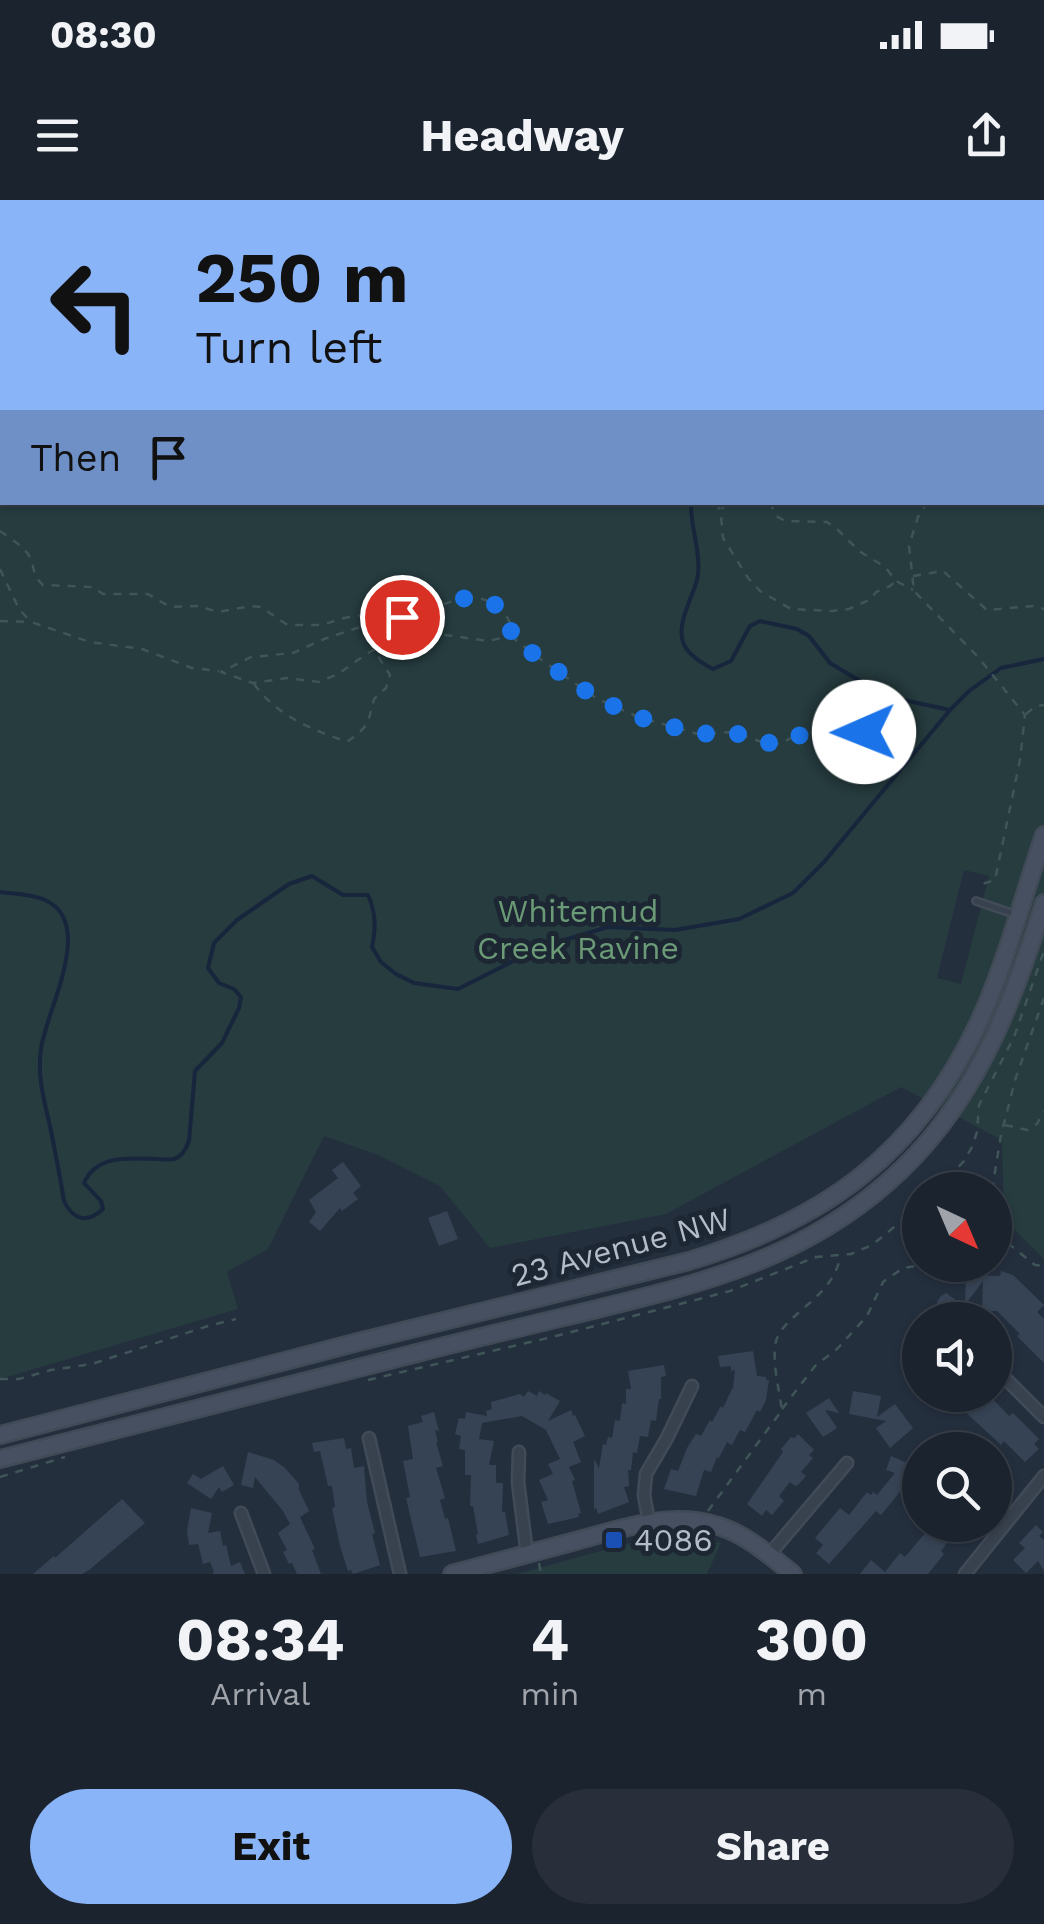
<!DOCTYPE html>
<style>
:root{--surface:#1b232e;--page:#282f3a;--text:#f1f3f6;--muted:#a0a4aa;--line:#39404a;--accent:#8ab4f8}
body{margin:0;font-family:"Work Sans",sans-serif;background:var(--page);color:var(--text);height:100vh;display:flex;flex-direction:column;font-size:38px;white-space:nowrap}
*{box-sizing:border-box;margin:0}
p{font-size:32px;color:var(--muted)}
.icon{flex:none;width:55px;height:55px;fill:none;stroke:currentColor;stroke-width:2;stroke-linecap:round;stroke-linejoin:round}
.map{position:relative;height:1374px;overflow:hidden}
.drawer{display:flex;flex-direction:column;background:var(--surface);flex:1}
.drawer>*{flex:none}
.hud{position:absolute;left:0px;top:0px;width:1045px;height:305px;box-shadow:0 2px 8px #0004,0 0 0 2px var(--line);background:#8ab4f8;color:#111;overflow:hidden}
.needle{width:65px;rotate:136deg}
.buttons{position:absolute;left:902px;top:972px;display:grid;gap:20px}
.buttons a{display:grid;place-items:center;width:110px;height:110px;border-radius:50%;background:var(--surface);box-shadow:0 2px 8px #0004,0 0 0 2px var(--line);font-size:50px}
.pin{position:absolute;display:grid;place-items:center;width:85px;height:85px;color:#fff;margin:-42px;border:5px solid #fff;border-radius:50%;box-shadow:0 2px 10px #0007}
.me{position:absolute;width:110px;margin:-55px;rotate:269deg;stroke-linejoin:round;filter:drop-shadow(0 0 8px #0008)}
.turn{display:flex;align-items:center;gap:35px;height:210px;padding:0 30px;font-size:45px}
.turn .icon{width:130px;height:130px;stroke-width:2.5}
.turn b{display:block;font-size:70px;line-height:85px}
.then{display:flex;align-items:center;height:95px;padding:0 30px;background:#0003;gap:20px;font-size:38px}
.eta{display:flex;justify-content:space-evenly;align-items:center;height:170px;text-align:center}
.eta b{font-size:60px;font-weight:700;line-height:70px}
.cta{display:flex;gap:20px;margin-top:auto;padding:20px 30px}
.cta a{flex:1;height:115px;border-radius:60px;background:var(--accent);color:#111;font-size:40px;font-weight:700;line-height:115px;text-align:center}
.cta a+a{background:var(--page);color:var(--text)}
.status{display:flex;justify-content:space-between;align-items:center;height:70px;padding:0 50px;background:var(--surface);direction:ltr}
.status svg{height:28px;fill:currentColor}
header{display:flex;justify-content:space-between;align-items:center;height:130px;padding:0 30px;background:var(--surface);font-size:45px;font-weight:700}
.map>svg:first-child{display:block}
.green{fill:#263c3f;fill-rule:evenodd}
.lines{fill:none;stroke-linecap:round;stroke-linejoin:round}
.stream{stroke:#17263c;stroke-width:4}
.building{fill:#364354}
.lane-casing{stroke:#414a57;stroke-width:10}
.street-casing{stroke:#414a57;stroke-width:15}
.secondary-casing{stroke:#414a57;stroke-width:20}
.path{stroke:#3f5557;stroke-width:2.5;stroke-dasharray:8 8;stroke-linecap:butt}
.lane{stroke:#38414e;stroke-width:5}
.street{stroke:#38414e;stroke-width:10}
.secondary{stroke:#465061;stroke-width:15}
.route{stroke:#1a73e8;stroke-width:18;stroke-dasharray:0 32.4}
.transit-dot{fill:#1a4fb4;stroke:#1d2633;stroke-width:4}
.labels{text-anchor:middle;stroke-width:10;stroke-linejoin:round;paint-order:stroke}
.park-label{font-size:32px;fill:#6b9a76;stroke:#1d2633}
.street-label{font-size:32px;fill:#b4bcc9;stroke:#1d2633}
.poi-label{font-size:32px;fill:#b4bcc9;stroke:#1d2633;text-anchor:start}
</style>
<div class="status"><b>08:30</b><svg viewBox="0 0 49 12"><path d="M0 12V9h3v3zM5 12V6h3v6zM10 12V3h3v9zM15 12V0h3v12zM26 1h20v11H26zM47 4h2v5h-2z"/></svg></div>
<header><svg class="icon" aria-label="menu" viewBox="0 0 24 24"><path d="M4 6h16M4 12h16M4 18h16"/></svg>Headway<svg class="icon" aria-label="share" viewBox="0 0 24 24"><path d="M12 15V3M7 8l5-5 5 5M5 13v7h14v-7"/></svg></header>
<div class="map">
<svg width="1044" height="1374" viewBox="0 0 1044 1374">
<rect width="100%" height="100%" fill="#242f3e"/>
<g class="green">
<path d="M0 0H1044V1059L1004 1020 1002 940 901 887 666 1014 490 1048 440 986 378 955 324 936 268 1049 227 1072 238 1109 0 1179ZM2 2H1042V302H2ZM964 670 989 676 961 784 937 778Z"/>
<path d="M685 1334 721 1343 707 1374H517L648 1338Z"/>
</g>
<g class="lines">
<g class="stream">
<path d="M237 0 238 2"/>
<path d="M556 0 557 2"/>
<path d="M152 2 155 0"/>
<path d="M691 302C690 327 701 350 698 374 697 385 691 395 688 405 674 439 682 453 713 469L731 461 750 426 760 421 797 429 809 436 830 463 885 496 950 510 969 491 1001 468 1044 459"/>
<path d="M0 692C15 694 32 694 45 700 97 723 45 813 41 849 37 876 44 900 50 926 55 951 60 976 64 1001 73 1020 87 1024 103 1009L101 1001 84 983C97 954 130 958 157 959 162 959 168 960 174 959 182 957 186 949 189 941L195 871 222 843 239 808 241 797 234 789 219 783 208 768 214 743 237 720 289 684 312 676 343 695H368C376 713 376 728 372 747L381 762 396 774 414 783 458 789 541 747 608 727 675 730 739 719 793 693 824 662 950 510"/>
</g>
</g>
<g class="building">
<path d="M343 962 361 986 353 993 358 999 342 1011 340 1008 320 1031 309 1022 316 1012 309 1000 338 978 332 970Z"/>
<path d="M447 1011 458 1039 439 1046 428 1018Z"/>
<path d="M1001 1071 1013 1075 1044 1105 1037 1112 1044 1119V1163L1017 1136 1020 1134 997 1111H982L983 1081 965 1105 966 1075 1000 1076Z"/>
<path d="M946 1093 964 1106 954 1120H928L937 1107V1102L940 1097Z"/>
<path d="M753 1151 757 1176 766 1177V1180H769L766 1200 760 1212 757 1210 745 1232 740 1230 732 1245 727 1242 719 1258 717 1257 711 1272 704 1270 696 1296 664 1289 671 1269 678 1271 687 1248 696 1234 701 1236 710 1220 712 1222 721 1206 723 1208 733 1187 735 1170 731 1171V1166L720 1167 718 1156Z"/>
<path d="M664 1165 666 1176 661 1177V1199H659L656 1221 651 1220 648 1237 640 1236 637 1253 633 1252 631 1270H628L629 1286 624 1287 629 1302 598 1314 596 1308 594 1309V1259L599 1268 603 1244 606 1245 608 1237 612 1238 615 1220 620 1221 622 1203 626 1204V1189H631L628 1171Z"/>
<path d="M528 1191 537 1196 539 1191 545 1195 546 1193 560 1201 548 1221 571 1210 573 1216 575 1215 585 1236 573 1242 581 1262 569 1267 575 1280 572 1281 581 1313 578 1314 579 1317 548 1324 541 1302 548 1300 539 1280 553 1274 548 1264 560 1259 546 1230 522 1216 482 1223 479 1239 494 1241 489 1265H496V1283H503L502 1312H505L509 1335 478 1344 476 1335 478 1334 473 1306H470L471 1275H465V1250L459 1249 461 1236 455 1234 459 1218 465 1219 466 1212 487 1216 486 1211 492 1209 491 1202 520 1194 524 1197Z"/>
<path d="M853 1191 881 1196 877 1217 895 1204 913 1228 890 1248 876 1228 886 1221 849 1214Z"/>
<path d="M947 1195H989L1009 1216 1013 1213 1039 1239 1034 1244 1039 1249 1025 1262 1004 1241 1001 1245Z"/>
<path d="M829 1198 839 1213 825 1210 837 1228 823 1237 806 1213Z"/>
<path d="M434 1212 439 1231 435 1230 438 1242H436L443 1266 436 1268 445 1298 440 1300 445 1319 448 1318 456 1351 420 1357 406 1298 410 1297 403 1261 413 1259 408 1226 423 1222 421 1216Z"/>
<path d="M798 1234 814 1250 809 1255 813 1258 801 1272 806 1276 798 1285 795 1286 790 1282 779 1296 784 1301 772 1315 766 1310 762 1316 747 1304 783 1252 781 1249 791 1237 795 1238Z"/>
<path d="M344 1238 346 1249 351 1248 354 1268 364 1266 367 1302 375 1333 372 1334 380 1365 353 1374 351 1370 348 1371 340 1346 332 1308 335 1307 332 1286H328L320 1251 314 1252 312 1243Z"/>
<path d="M248 1252 274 1260 285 1268 299 1284V1290L309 1311 300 1317 315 1349 312 1350 321 1374H297L292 1363 289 1364 283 1352 287 1350 278 1333 290 1324 283 1311 255 1277 253 1288 241 1285Z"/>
<path d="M891 1256 919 1268 912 1291 903 1288 881 1315 876 1311 829 1364 816 1353 823 1345 815 1338 840 1308 849 1315 867 1292 871 1295 873 1292 877 1295 895 1273 886 1270Z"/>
<path d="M223 1266 234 1285 222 1292 219 1287 211 1299 187 1283 193 1274 201 1279Z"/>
<path d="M122 1299 145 1323 89 1370 82 1374H33L54 1356 55 1358Z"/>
<path d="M191 1308 212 1313 208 1333 220 1331 223 1346 226 1345 231 1366 240 1362 245 1374H212L214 1372 210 1362 203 1364 198 1344 189 1345 187 1331Z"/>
<path d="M932 1325H961L941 1351 944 1354 928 1374H860L871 1360 885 1372 900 1353 905 1357Z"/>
<path d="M1036 1325 1043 1332 1039 1336 1044 1340V1371L1038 1361 1026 1373 1013 1360 1025 1348 1019 1343Z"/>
</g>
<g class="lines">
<defs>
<path id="lane" d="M976 701 1014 714"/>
<g id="street">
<path d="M995 1168 1044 1217"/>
<path d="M369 1238 400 1374"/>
<path d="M519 1252 518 1282 527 1354"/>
<path d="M241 1313 264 1374"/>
<path d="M649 1322 644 1295 646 1274 667 1238 692 1186"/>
<path d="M769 1355 847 1263"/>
<path d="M965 1374 1044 1276"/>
</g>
<g id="secondary">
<path d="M0 1235 362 1141 689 1061C825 1020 918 953 979 822 1006 763 1023 697 1044 635"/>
<path d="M0 1259C139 1223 278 1187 417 1153 476 1138 535 1124 593 1110 703 1083 801 1059 888 982 974 907 1011 808 1044 703"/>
<path d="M452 1374C492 1363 532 1353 572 1342 618 1330 667 1311 715 1325 745 1333 769 1355 793 1374"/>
</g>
</defs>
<use href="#lane" class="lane-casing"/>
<use href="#street" class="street-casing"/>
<use href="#secondary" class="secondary-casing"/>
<g class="path">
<path d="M487 0V2"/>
<path d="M195 2 196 0"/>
<path d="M671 2 672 0"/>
<path d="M1042 187 1044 185"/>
<path d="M717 302 721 316 723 338 748 378 760 391 791 409 832 411 849 409 871 399 876 392 890 386 896 381"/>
<path d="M770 302 776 316 785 321 827 322 838 330 859 351 885 367 896 381 913 390"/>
<path d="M928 302 918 317 909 346 914 391 978 457 1025 515 1020 560 995 680 982 684"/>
<path d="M721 309 729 302"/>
<path d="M0 331C9 338 21 344 28 354 36 366 30 373 43 385L92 387 103 394H148L170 407 198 406 218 412 251 406 261 407 286 424 293 425H322L344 418 368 414 369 423"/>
<path d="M0 369 19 409 31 422 90 442 142 449 192 468 219 471"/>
<path d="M913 376 943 371 987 410 1033 406 1044 409"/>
<path d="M465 397C489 397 507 407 513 432L506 437 488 441 431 433 371 451 338 474 319 482 287 478 253 483 221 472 251 457 293 453 324 439 369 424 423 411Z"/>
<path d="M427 399 429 408"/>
<path d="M0 421 29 422"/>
<path d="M511 436 536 456 596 498 638 517 698 534 731 532 762 542 779 544 795 536 813 533 838 536 871 531 884 524 889 515"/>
<path d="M254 484C277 516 311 529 347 542 370 525 367 525 374 499L386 488 390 475 376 453"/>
<path d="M1026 514 1036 506 1044 505"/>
<path d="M1005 925 1027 930 1037 924 1044 911"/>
<path d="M937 990 964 961 972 947 977 932 979 905 1014 837 1044 751"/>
<path d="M992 990 1001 935 1016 877 1044 798"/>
<path d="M995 1033 1035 1065 1044 1066"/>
<path d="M0 1179H19L51 1170 92 1164 208 1126 236 1119"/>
<path d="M368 1180 552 1137 730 1091 816 1057 851 1054 872 1045 920 1006"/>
<path d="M782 1209 815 1166 837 1149 867 1116 883 1082 903 1068 921 1065"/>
<path d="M0 1277 65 1257"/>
<path d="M708 1311 782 1210C779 1190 773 1166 775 1146 778 1116 831 1101 840 1058"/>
<path d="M539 1363 541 1374"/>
</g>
<use href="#lane" class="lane"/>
<use href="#street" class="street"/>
<use href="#secondary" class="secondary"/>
</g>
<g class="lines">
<path class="route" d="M402 417C442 407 489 374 512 428L510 434 536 456 596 498 638 517 698 534 732 532 762 542 779 544 796 536 813 533 838 536 864 532"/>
</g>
<rect class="transit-dot" x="604" y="1330" width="20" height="20" rx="5"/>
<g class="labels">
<g class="park-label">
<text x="578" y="722">Whitemud<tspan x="578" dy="37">Creek Ravine</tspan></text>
</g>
<g class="street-label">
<text transform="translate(621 1047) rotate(-15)" y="11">23 Avenue NW</text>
</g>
<g class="poi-label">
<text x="634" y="1351">4086</text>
</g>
</g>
</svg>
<div class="buttons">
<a><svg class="needle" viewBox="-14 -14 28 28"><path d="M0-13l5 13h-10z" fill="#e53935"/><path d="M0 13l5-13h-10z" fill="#a0a4aa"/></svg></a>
<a><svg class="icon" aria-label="sound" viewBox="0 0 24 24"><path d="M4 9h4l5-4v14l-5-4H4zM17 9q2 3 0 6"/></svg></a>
<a><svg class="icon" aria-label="search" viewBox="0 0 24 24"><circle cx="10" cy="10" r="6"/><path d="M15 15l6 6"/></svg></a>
</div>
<div class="pin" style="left:402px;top:417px;background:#d93025"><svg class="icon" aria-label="arrive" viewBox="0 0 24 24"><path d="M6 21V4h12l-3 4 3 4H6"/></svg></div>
<svg class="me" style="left:864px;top:532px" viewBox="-20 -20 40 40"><circle r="19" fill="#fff"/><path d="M0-13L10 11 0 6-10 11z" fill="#1a73e8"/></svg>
<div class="hud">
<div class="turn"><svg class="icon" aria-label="left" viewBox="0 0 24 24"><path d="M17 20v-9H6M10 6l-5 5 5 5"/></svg><div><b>250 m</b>Turn left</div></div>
<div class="then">Then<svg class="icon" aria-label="arrive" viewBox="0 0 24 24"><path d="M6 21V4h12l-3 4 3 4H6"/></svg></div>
</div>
</div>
<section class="drawer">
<div class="eta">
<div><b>08:34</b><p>Arrival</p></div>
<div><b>4</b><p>min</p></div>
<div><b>300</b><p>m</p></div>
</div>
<div class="cta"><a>Exit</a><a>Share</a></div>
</section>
